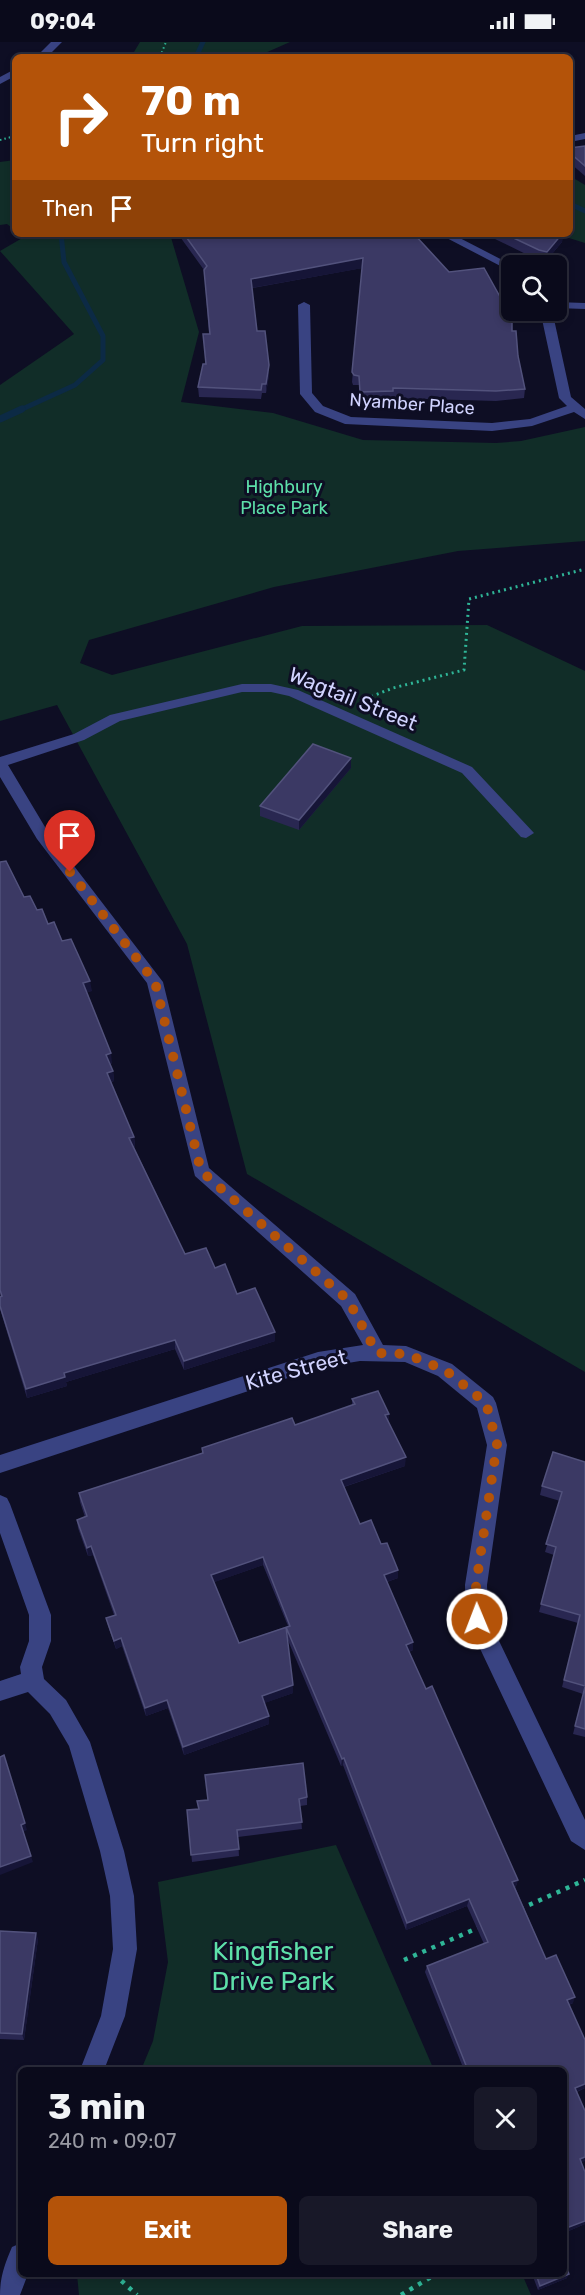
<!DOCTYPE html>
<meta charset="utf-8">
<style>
:root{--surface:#0a0a1b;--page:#181828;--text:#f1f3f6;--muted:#999aa3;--line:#2a2b3a;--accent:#b45309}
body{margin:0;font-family:Rubik,sans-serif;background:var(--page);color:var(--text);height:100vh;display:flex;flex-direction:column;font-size:22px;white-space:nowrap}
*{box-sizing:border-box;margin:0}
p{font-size:20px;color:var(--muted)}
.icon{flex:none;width:33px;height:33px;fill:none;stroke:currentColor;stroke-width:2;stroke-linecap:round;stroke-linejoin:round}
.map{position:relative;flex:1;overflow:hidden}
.sheet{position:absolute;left:18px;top:2025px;width:549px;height:210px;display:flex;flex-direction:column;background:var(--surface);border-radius:9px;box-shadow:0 3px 9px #0003,0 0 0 2px var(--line)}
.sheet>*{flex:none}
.top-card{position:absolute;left:12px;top:12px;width:561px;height:183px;border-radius:9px;box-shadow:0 3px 9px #0003,0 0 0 2px var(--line);background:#b45309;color:#fff;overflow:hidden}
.fabs{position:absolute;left:501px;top:213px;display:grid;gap:12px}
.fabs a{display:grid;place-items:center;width:66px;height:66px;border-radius:9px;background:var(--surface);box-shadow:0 3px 9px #0003,0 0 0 2px var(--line);font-size:30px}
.pin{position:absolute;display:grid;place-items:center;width:51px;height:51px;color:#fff;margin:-62px -26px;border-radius:50% 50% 50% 0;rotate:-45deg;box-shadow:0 0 6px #0007}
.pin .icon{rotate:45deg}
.me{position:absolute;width:66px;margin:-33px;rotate:359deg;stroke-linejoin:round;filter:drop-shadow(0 0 4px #0008)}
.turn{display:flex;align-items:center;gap:21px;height:126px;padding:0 30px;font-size:27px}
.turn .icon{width:78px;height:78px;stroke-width:2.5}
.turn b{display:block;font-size:42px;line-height:51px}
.then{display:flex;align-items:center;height:57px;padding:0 30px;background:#0003;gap:12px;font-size:22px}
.round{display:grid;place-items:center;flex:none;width:63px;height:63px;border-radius:9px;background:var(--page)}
.head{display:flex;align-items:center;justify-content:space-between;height:102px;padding:0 30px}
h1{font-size:36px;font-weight:700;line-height:45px}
.action{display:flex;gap:12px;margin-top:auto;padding:12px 30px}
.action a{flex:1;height:69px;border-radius:9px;background:var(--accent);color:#fff;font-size:24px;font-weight:700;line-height:69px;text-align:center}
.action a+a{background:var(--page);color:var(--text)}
.status{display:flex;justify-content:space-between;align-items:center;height:42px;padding:0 30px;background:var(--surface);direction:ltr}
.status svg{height:16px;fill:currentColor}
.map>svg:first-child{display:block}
.green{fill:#112d28}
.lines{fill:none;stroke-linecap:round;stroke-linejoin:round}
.stream-far1{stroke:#0c2a45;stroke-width:5}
.stream{stroke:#0c2a45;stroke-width:7}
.path-far2{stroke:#2fb597;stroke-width:2;stroke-dasharray:1.5 3;stroke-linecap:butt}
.path-far1{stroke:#2fb597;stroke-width:3;stroke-dasharray:2 4;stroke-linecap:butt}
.path{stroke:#2fb597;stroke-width:4.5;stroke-dasharray:4 6;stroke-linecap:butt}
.minor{fill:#394382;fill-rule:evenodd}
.wall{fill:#292751;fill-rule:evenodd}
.shaded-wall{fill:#161537}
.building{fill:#3b3964;stroke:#52527c;stroke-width:1.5;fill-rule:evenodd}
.route{stroke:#b45309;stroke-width:10;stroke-dasharray:0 18}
.labels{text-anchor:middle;stroke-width:6;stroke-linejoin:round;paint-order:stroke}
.far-street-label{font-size:18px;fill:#d1d3ff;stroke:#0e0e24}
.far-park-label{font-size:18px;fill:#5ddfa9;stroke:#0e0e24}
.street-label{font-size:21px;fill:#d1d3ff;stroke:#0e0e24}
.near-park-label{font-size:26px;fill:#5ddfa9;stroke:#0e0e24}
</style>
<div class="status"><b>09:04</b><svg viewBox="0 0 49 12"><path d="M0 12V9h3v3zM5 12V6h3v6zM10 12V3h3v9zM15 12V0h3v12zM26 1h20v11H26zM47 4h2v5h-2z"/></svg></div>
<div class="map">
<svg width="585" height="2253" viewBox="0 0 585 2253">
<rect width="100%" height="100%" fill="#0e0e24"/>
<g class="green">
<path d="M140 0H290L256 15H131Z"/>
<path d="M15 118V188L7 182 0 183V120Z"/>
<path d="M570 134 585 143V201L556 192H570Z"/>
<path d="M21 192H170L199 290 181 360 273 371 363 398 496 401 521 399 585 385V499L458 509 274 545 89 598 80 621 112 633 302 584 487 583 585 629V1330L247 1132 187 902 57 663 0 679V343L74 292 0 209 24 195Z"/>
<path d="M336 1803 434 2028H141L153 1999 168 1920 158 1840Z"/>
<path d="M77 2232H522L531 2253H79Z"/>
</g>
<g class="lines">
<g class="stream-far1">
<path d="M196 15 203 0"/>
<path d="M570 162 585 169"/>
<path d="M18 369 75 343 103 318V294L64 220 61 192"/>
</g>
<path class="stream" d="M0 377 22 367"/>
<g class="path-far2">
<path d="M160 15 166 0"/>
<path d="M0 98 15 94"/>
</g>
<path class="path-far1" d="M360 659 393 646 464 628 469 557 585 527"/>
<g class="path">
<path d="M520 1867 585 1838"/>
<path d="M404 1918 480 1885"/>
<path d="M114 2232 137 2253"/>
<path d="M401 2253 436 2232"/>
</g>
<g class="minor">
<path d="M51 0H62L47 15H36Z"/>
<path d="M15 27V34L0 42V35Z"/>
<path d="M585 91V97L570 100V94Z"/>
<path d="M439 192H452L514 224H512V230Z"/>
<path d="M304 260 310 263 312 351 323 364 351 375 492 381 530 377 567 364 559 356 540 268H552L571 355 585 367V377L574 370 532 384 492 389 345 382 315 370 300 352 298 263Z"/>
<path d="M556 260 585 261V267L556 266Z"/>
<path d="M242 642H271L298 648 472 725 534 791 526 796 521 795 462 731 289 654 271 650H242L120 679 84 698 8 723 48 790 163 940 209 1126 355 1252 383 1303 406 1304 452 1322 493 1355 496 1361 507 1403 487 1543 488 1576 585 1778V1808L571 1799 466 1577 465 1543 487 1403 477 1366 438 1334 405 1320 360 1319 318 1326 0 1431V1413L318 1310 363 1303 341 1264 195 1134 147 941 37 797 0 735V715L74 692 110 673Z"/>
<path d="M0 1453 7 1456 10 1462 51 1573V1599L42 1625 44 1637 66 1658 90 1700 124 1809 134 1854 137 1907 125 1974 104 2028H80L101 1974 113 1907 110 1854 100 1809 69 1704 50 1672 28 1650 0 1659V1639L21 1632 20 1625 29 1599V1573L0 1491Z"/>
<path d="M21 2201V2232H28L20 2253H0C0 2235 5 2221 12 2205Z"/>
</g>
</g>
<g class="wall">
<path d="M585 104V134L570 121V106Z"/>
<path d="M178 192H414L449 230 512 289 525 347 524 356 496 359 393 356 392 359H360L359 343H353L352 340 362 226 252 246 257 289 269 323V333L266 351H262L261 357 199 355 198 345 205 322 209 292 204 228Z"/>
<path d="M488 192H563L562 200 546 219 538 218 495 197Z"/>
<path d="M351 726 299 788 260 774V764Z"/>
<path d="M0 820 24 855 37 868 62 899 92 949 86 950 112 1021 110 1022 113 1029 114 1039 111 1040 134 1095 135 1104 134 1105 185 1212 215 1226 237 1252 275 1299 184 1328 175 1307 66 1340 67 1344 27 1356 0 1267V1255H1L0 1252Z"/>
<path d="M352 1357 389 1372 388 1381 405 1424 344 1445 360 1482 398 1536 387 1540 413 1600V1608L409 1610 426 1647 518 1838 516 1844 515 1845 546 1917 573 1961 569 1963 585 1998V2046L577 2050 581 2121 585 2130V2182L564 2191 464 2028 425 1930 427 1924 484 1902 467 1864 406 1888 343 1723 341 1724 287 1596 293 1651 264 1661 269 1682 184 1713 168 1666 146 1674 122 1604 116 1607 108 1584 106 1576 114 1573 93 1513 88 1514 78 1486 77 1478 85 1475 80 1460 79 1451 202 1411V1406L295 1383 352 1363ZM263 1523 288 1584 239 1601 214 1540Z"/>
<path d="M585 1420V1695L573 1692 583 1652 562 1645 578 1581 539 1570 554 1513 545 1510 560 1459 540 1453 542 1444Z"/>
<path d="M307 1755V1763L300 1764 302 1787 238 1795 239 1814 192 1820 187 1768 198 1767 197 1759Z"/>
<path d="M0 1889 38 1897 24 1998 0 1997Z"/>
<path d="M532 2232H564L567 2236 538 2248Z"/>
</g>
<g class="shaded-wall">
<path d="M562 192H563L562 200 546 219 547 210Z"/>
<path d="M363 216V226L251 246V237Z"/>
<path d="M269 323V333L266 351V342Z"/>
<path d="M351 716V726L299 788V778Z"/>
<path d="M90 939 92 949 84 951 83 941Z"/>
<path d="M111 1011 112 1021 107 1023 106 1013Z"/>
<path d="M113 1029 114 1039 108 1041 107 1031Z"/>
<path d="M134 1095 135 1104 130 1106 129 1096Z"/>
<path d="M275 1290V1299L184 1328V1319Z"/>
<path d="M175 1298V1307L66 1340 67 1344 27 1356 26 1347 64 1331Z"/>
<path d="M389 1372 388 1381 385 1373Z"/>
<path d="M406 1415 405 1424 340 1446 341 1438Z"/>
<path d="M91 1504 93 1513 88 1514 87 1506Z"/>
<path d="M263 1515V1523L212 1541 211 1533Z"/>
<path d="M398 1528V1536L383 1541 384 1533Z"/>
<path d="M121 1596 122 1604 116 1607 114 1599Z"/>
<path d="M413 1600V1608L405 1611 406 1603Z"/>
<path d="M293 1643V1651L262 1662V1654Z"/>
<path d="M167 1658 168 1666 146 1674 145 1666Z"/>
<path d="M269 1674V1682L184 1713 183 1705Z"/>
<path d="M344 1716 343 1723 341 1724 342 1717Z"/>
<path d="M25 1781 27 1788 23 1790 21 1783Z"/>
<path d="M31 1814 33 1820 0 1833V1825Z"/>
<path d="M518 1838 516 1844 511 1846 512 1840Z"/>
<path d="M469 1857 467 1864 406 1888 407 1881Z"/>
<path d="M36 1891 38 1897 24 1998 22 1992Z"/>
<path d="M575 1955 573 1961 565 1964 567 1958Z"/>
<path d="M585 2042V2046L573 2051 575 2046Z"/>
<path d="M585 2115V2119L577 2122 580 2117Z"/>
<path d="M585 2179V2182L564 2191V2187Z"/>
<path d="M569 2232 567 2236 538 2248 540 2244Z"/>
</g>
<g class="building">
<path d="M585 104V124L570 111V106Z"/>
<path d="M184 192H414L449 230 484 226 508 269H512V289H516L518 314 525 347 496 349 393 346V349L360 350 359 334 354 333 352 330 363 216 251 237 257 289H265L269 323 266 342H262L261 348 198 345 203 322H206L203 292H210L204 228 207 224Z"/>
<path d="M505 192H562L547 210 539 208Z"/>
<path d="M313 702 351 716 299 778 260 764Z"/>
<path d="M6 819 24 855 30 854 37 868 42 867 48 882 54 880 62 899 71 897 90 939 83 941 111 1011 106 1013 113 1029 107 1031 134 1095 129 1096 185 1212 206 1206 215 1226 225 1222 237 1252 255 1246 275 1290 184 1319 175 1298 64 1331 65 1335 26 1347 0 1264V1255L2 1254 0 1248V820Z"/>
<path d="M378 1349 389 1372 385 1373 406 1415 341 1438 360 1482 371 1478 381 1502 387 1501 398 1528 384 1533 413 1600 406 1603 426 1647 432 1644 446 1676 518 1838 512 1840 546 1917 556 1913 575 1955 567 1958 585 1998V2042L575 2046 585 2069V2115L580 2117 585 2130V2179L564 2187V2028H463L467 2026 427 1924 488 1900 469 1857 407 1881 344 1716 342 1717 286 1585 293 1643 262 1654 269 1674 183 1705 167 1658 145 1666 121 1596 114 1599 106 1576 116 1573 91 1504 87 1506 77 1478 87 1474 79 1451 203 1411 202 1406 292 1376 295 1383 355 1362 352 1357ZM263 1515 290 1584 239 1601 211 1533Z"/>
<path d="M553 1410 585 1420V1644L564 1638 580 1573 541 1562 556 1505 546 1502 562 1450 542 1444Z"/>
<path d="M585 1645V1687L575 1684Z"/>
<path d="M4 1713 25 1781 21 1783 31 1814 0 1825V1715Z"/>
<path d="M303 1721 307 1755 299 1757 302 1780 237 1788 239 1807 191 1813 187 1768 199 1767 197 1759 208 1758 205 1733Z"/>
<path d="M0 1889 36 1891 22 1992 0 1991Z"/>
<path d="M564 2219 569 2232 540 2244 536 2232H564Z"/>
</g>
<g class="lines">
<path class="route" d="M70 830 155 940 201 1129 348 1258 377 1311 406 1312 445 1328 486 1361 497 1402 476 1543 477 1577"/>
</g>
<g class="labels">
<g class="far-street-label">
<text transform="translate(412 362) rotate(4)" y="6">Nyamber Place</text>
</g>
<g class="far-park-label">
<text x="284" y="451">Highbury<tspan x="284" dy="21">Place Park</tspan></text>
</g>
<g class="street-label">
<text transform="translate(353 657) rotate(22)" y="7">Wagtail Street</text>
<text transform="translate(296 1328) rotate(-15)" y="7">Kite Street</text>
</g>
<g class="near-park-label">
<text x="273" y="1918">Kingfisher<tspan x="273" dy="30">Drive Park</tspan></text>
</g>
</g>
</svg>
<div class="fabs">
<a><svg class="icon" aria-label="search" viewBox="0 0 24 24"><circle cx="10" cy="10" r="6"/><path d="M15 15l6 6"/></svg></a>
</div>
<div class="pin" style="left:70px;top:830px;background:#d93025"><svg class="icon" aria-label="arrive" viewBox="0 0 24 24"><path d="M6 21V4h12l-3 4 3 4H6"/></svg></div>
<svg class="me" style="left:477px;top:1577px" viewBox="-20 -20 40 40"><circle r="17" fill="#b45309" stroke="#fff" stroke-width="3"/><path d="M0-11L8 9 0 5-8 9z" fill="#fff"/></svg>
<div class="top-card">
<div class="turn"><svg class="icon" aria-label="right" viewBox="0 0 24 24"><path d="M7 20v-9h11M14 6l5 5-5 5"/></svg><div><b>70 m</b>Turn right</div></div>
<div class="then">Then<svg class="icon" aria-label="arrive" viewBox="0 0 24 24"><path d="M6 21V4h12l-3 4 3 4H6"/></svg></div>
</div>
<section class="sheet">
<div class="head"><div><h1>3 min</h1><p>240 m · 09:07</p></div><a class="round"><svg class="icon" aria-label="close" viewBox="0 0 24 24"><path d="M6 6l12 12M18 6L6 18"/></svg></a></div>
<div class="action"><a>Exit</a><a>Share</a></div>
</section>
</div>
